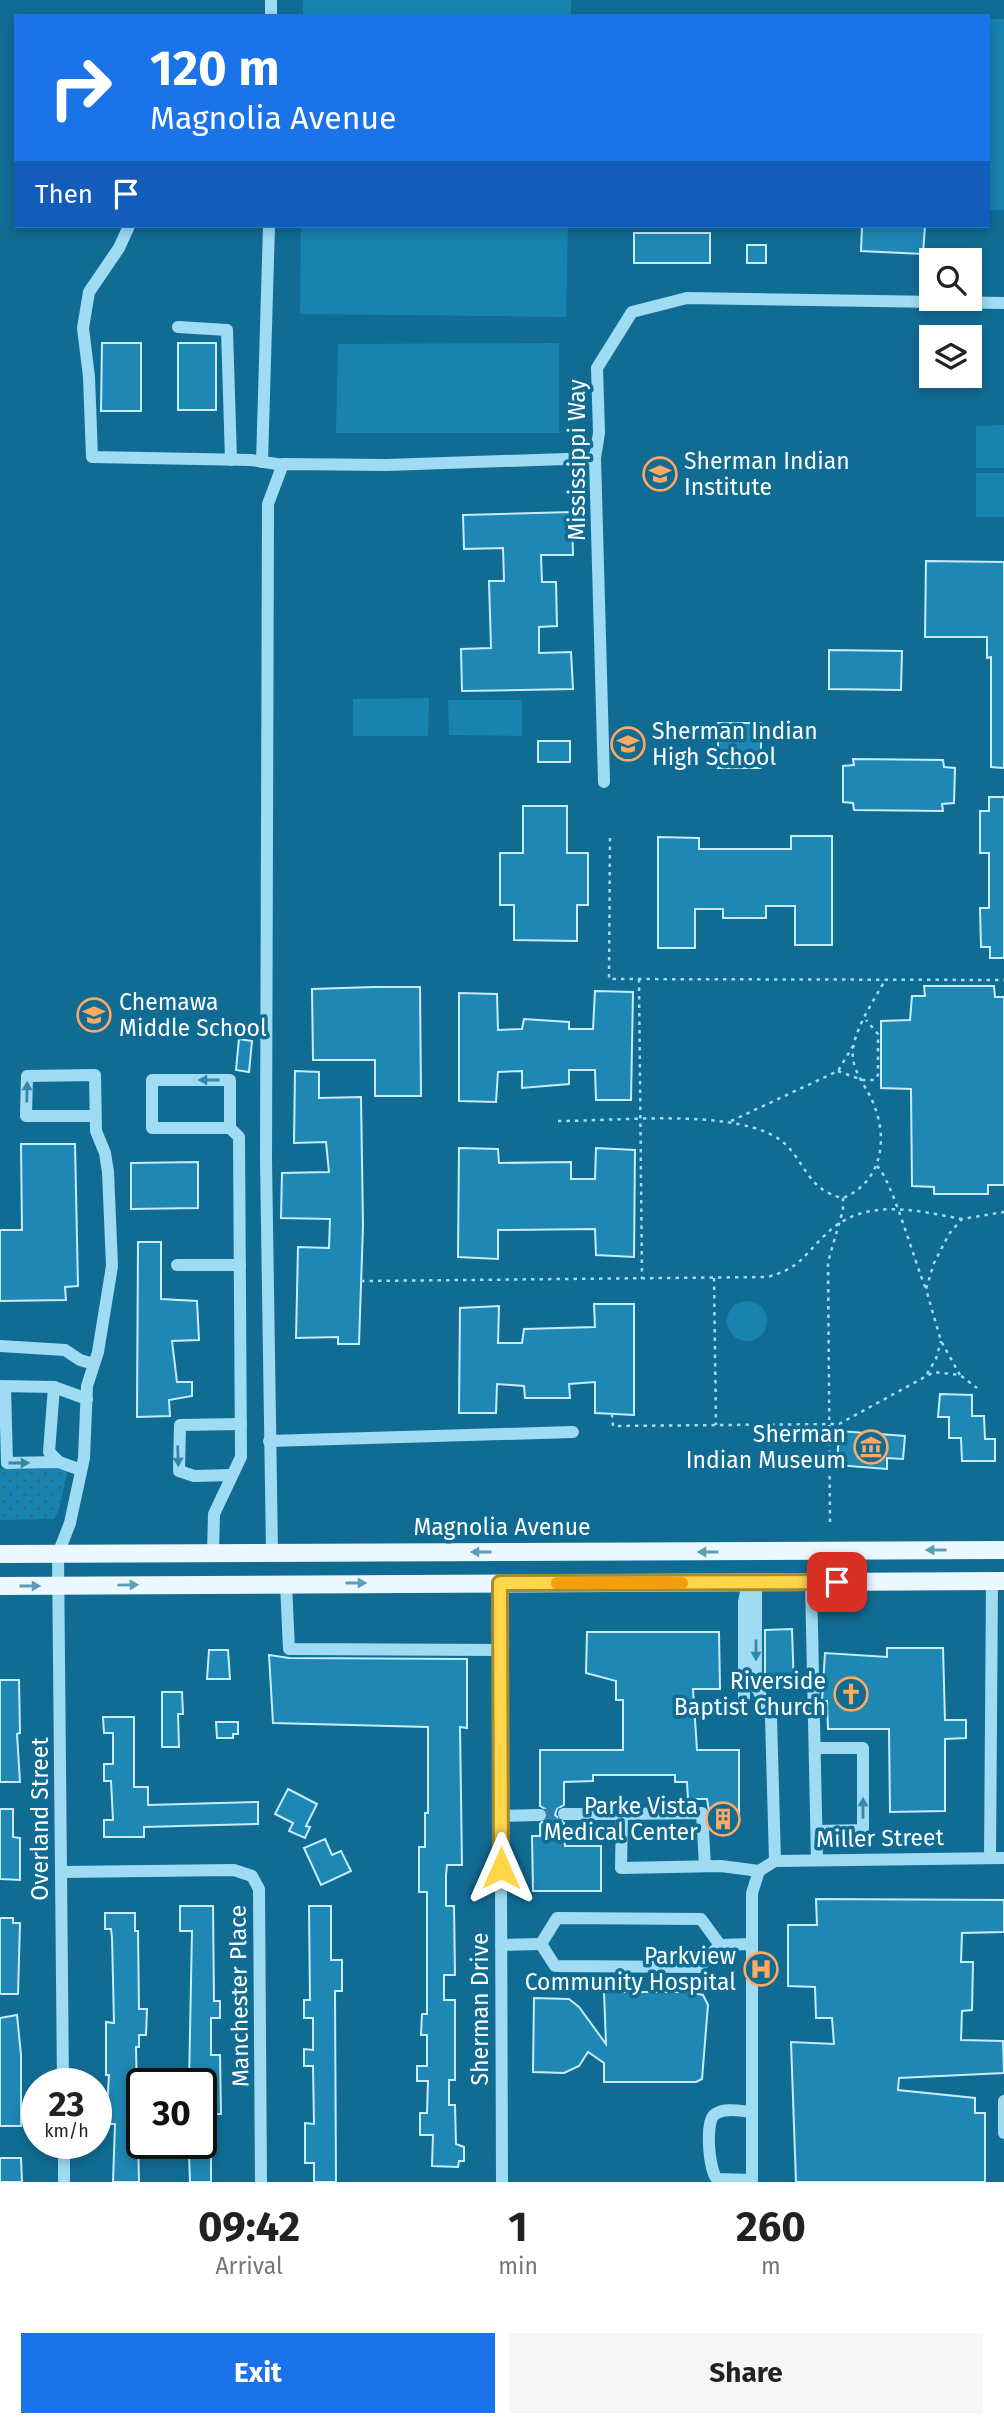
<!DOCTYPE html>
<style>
:root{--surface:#fff;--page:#f6f6f6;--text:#222;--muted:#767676;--accent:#1a73e8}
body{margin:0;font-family:"Fira Sans",sans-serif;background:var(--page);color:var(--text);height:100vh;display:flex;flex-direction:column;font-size:26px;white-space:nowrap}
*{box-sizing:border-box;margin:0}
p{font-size:23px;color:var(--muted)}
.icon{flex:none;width:38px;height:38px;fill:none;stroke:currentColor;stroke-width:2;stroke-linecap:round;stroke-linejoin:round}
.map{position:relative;height:2182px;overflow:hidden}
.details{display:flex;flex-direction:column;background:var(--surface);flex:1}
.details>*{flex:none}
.guide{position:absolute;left:14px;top:14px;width:976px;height:214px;border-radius:0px;box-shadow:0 4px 10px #0003;background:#1a73e8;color:#fff;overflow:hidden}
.controls{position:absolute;left:919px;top:248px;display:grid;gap:14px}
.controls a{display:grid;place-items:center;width:63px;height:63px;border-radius:0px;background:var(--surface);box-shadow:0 4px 10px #0003;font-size:35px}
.speed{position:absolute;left:21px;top:2068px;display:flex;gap:14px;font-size:35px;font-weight:700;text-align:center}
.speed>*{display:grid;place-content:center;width:91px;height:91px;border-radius:50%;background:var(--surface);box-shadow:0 4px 10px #0003;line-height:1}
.speed small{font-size:18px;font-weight:400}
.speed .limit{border:4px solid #111;border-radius:10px;background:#fff;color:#111}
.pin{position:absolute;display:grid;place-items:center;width:60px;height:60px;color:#fff;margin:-30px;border-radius:14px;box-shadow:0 4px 10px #0006}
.me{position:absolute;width:77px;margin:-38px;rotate:0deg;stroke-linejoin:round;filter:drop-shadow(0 0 5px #0008)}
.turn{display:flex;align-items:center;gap:24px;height:147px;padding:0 21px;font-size:32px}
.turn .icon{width:91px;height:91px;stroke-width:2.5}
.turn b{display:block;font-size:49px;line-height:60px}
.then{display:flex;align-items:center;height:66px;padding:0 21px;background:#0003;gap:14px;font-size:26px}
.eta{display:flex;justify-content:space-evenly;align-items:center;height:119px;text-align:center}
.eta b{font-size:42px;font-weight:700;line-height:49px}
.cta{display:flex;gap:14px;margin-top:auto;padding:14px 21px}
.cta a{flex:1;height:80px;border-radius:0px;background:var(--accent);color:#fff;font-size:28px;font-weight:700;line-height:80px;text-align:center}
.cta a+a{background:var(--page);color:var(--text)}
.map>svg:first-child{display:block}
.grass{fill:url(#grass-dots)}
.garden{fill:#1883ae}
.building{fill:#1e87b3;stroke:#c6edfd;stroke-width:2}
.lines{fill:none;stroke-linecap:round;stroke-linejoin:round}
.minor-tunnel{stroke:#3582a4;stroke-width:12;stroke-dasharray:12 6;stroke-linecap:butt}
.path{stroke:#9fdbf3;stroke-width:2.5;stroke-dasharray:3.5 5;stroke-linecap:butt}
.minor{stroke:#9fdbf3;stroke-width:12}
.major{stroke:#ebf8ff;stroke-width:18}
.oneway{fill:#3488ac}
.oneway2{fill:#5d9db9}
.route-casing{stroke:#a68a30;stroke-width:18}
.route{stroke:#ffd54a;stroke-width:12}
.slow{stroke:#f59e0b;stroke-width:12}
.labels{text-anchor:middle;stroke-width:7;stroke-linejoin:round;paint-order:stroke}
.street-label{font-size:23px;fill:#fff;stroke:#116c94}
.poi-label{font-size:23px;fill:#fff;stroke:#116c94;text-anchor:end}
</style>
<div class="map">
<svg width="1004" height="2182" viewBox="0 0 1004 2182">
<defs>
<pattern id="grass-dots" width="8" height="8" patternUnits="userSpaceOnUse" patternTransform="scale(1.75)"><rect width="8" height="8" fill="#1883ae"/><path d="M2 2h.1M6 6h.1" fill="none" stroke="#2f6a82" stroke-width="1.8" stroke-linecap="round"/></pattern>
</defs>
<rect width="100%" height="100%" fill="#116c94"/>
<path class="grass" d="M0 1469H68L59 1509 54 1519 0 1520Z"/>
<g class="garden">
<rect x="303" y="0" width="268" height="16"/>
<rect x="989" y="19" width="15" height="191"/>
<path d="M301 226H568L566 317 300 314Z"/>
<path d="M559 343V433H336L338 344Z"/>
<path d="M1004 425V468H976V426Z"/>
<rect x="976" y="473" width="28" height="44"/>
<path d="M429 698 428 736H353V699Z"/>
<path d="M448 700H522V736L449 735Z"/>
<circle cx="747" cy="1321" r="20"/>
</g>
<g class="building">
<path d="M862 226H925L923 254 861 251Z"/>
<rect x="634" y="233" width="76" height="30"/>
<rect x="747" y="245" width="19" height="18"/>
<path d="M102 343H141V411H101Z"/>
<rect x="178" y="343" width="38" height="67"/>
<path d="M572 512 573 555H541L542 582H556L557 626 539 627V653L571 652 573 689 462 691 461 649 491 648 489 581H504L503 548 464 549 463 515Z"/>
<path d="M926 561 1004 562V768L991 767V657L987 658V637H925Z"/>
<path d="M829 650 902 651 901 690 829 689Z"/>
<rect x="718" y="723" width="43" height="45"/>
<rect x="538" y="741" width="32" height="21"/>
<path d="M853 759 943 760 944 767 955 768 954 803 942 804 943 811 854 810 853 803 843 802V766L854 765Z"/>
<path d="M989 797H1004V958H990V947H981L980 908H989V853H980V811H989Z"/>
<path d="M523 806H567V853H588V905H577V941L514 940V905H500V853H523Z"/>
<path d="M791 836H832V945H795V906H766V918H723V909H695V948H658V837L699 838V849H791Z"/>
<path d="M924 986H994L995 997H1004V1185H988V1194H934V1187L912 1186 911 1089 881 1088V1021L910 1020 912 996H925Z"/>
<path d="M374 987H420L421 1096H375V1060H313L312 989Z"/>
<path d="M595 991 633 992 631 1100H596L595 1070H569V1084L522 1088V1071L498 1072 496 1102 459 1101V993L497 994 498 1030 522 1029 524 1019 569 1022V1029H593Z"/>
<path d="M239 1039 252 1041 249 1072 236 1070Z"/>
<path d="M295 1071 319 1072V1098L361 1097 363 1226 359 1344H338V1337L296 1338 298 1247 329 1248 330 1219 281 1218 282 1173 329 1172 326 1142 294 1143Z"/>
<path d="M21 1144H75L78 1286 65 1287 66 1300 0 1301V1230H22Z"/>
<path d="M459 1148 498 1149 499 1163 571 1162V1179H595L596 1148 635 1150 634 1257 596 1255 595 1229 498 1230V1259L458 1257Z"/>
<path d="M198 1162V1208L131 1209V1163Z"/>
<path d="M138 1242H161V1299L197 1301 199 1340 172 1341 177 1382H192V1396L169 1400 170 1416 137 1417Z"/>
<path d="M594 1304H634V1415L595 1413V1382L569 1384 570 1398H525L524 1386 497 1384 496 1413H459L460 1308 499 1306 498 1343H522L524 1329 595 1327Z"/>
<path d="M940 1394 972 1395V1416H984L985 1439H995V1461H962L961 1438H949V1417H938Z"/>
<path d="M839 1431 905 1436 903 1459 887 1458V1469L837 1465Z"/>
<path d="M792 1629 794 1689 768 1690 765 1684V1630Z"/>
<path d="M587 1632H719L720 1689H693L697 1750H739V1823H711L707 1799H688L687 1782H675V1775H593V1781L564 1782V1805L557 1809 555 1815 564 1823 565 1846H601V1891H533L532 1836H540V1824L549 1815 547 1810 540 1806V1750H623V1700H616V1681L586 1673Z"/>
<path d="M887 1648H943L945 1720H966V1738L945 1739V1811L890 1812 889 1729H828L827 1701H822L825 1653 887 1657Z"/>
<path d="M209 1650H228L230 1679H207Z"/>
<path d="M269 1655 289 1658 467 1659V1728L460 1727 462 1865H447L446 1875V1906H454L455 1975H444V2000H455V2080H449V2105H455L456 2144 464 2147V2161H459L458 2167 432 2166 433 2135H420V2113H427L428 2081H417V2066H427V2035H421L422 2014H427V1892H419V1847H425V1813H428V1727L273 1723Z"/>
<path d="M0 1680H19L20 1733 17 1734 20 1782H0Z"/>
<path d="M162 1692H182L183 1714H178L179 1747H162Z"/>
<path d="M103 1717H134V1787H148V1805L258 1802V1824L144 1827V1837H104V1820H113L111 1781H104V1764H113V1733H104Z"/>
<path d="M216 1722H238V1734H233V1738H217Z"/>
<path d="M288 1789 317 1804 306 1826 310 1827 305 1838 289 1831 293 1823 275 1814Z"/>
<path d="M0 1809H13V1837L20 1838V1880L0 1879Z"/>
<path d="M325 1839 332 1855 341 1851 351 1871 321 1885 304 1848Z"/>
<path d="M816 1899 1004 1900V1932L962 1933 961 1962H973L972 2010 962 2011 961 2040 1003 2041 1004 2073 899 2078 898 2090 975 2098V2113H985V2182H796L791 2042 834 2044 832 2018H816L815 1987 788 1986V1925H817Z"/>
<path d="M180 1906H213L214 2001H220V2018H211V2055H220L221 2114H201V2084H189L192 1931H180Z"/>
<path d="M309 1906H331V1960H342V1991H335L336 2182H314V2163H305V2123L314 2124 313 2066H304V2049L313 2050V2018H304V2000H310Z"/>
<path d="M105 1913H135V1931H138L139 2009H147L146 2035H139V2047H136L139 2182H113L115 2124H106L109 2075H106V2022L114 2023 112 1937 111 1929H105Z"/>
<path d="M0 1918H13V1923H20L18 1994H0Z"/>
<path d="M604 1992H689L703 1995 708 2005 702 2079 696 2082H604V2063L588 2052 579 2066 564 2073 533 2072 534 1998 569 1999 579 2007 606 2044Z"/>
<path d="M17 2015 21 2055V2126H0V2018Z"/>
<path d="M189 2153H211V2182H190Z"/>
<path d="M0 2158H21L22 2182H0Z"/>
</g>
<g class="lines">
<path class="minor-tunnel" d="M540 1815 564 1814"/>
<g class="path">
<path d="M610 838 609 979 1004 980"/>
<path d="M639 979 642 1279"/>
<path d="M838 1071 862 1080H875L878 1075V1034L866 1020"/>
<path d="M558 1121C617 1121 725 1109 774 1136 805 1153 803 1190 843 1198 884 1181 889 1135 871 1098 865 1086 855 1073 853 1059 850 1034 874 1001 885 980"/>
<path d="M731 1121 838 1071 853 1046"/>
<path d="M877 1166C893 1182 914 1261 926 1289"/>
<path d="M714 1278 716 1425"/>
<path d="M361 1281 767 1277C798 1269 802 1258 823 1237 862 1196 913 1210 962 1219"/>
<path d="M927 1374 936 1359 941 1341"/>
<path d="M960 1375 941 1341 926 1289 934 1263 949 1234 962 1219 1004 1212"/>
<path d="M612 1414 613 1426 839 1424 934 1372 960 1375 977 1388"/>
<path d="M830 1522 828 1262 843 1210V1198"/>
</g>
<g class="minor">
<path d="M271 0V16"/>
<path d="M129 226 119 248 89 292 83 328 89 377 92 457 251 460 283 465"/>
<path d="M178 327 227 330 231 460"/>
<path d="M262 462 269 226"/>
<path d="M604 782 595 458 599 433 597 368 632 312 687 298 1004 303"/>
<path d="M177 1265H240"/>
<path d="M0 1346 65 1350 80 1360 94 1364"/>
<path d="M0 1386 54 1387 87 1399"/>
<path d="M5 1387 7 1463 59 1462 81 1470"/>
<path d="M54 1387 49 1452 59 1462"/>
<path d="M269 1441 573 1432"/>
<path d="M232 1475 194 1476 179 1471 180 1425 241 1424"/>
<path d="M213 1552 214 1514 241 1457 239 1137 230 1128V1080H152V1128H230"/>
<path d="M272 1552 266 1159 268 504 283 464 387 465 595 458"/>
<path d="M756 1582V1686L771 1717 775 1861"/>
<path d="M811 1582 817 1860"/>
<path d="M500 1583 502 2182"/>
<path d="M286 1584 289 1649 500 1650"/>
<path d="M744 1702V1602L748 1582"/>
<path d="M815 1748H863V1830L817 1831"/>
<path d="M564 1814H622L621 1868 721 1866 759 1871"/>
<path d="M622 1814 702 1813 705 1866"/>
<path d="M501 1816 540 1815"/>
<path d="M990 1858 992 1581"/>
<path d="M759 1871 775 1861 1004 1858"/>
<path d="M61 1872 234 1870 252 1876 259 1889 261 2182"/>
<path d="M541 1944 555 1966 699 1967 720 1945 752 1944"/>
<path d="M541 1944 557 1918 701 1919 720 1945"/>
<path d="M501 1945 541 1944"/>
<path d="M63 2084 58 1554 70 1523 84 1458 87 1386 98 1352 112 1266 108 1172 105 1153 96 1131 95 1075 27 1076 26 1116H95"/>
<path d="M1004 2101V2133"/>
<path d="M64 2144V2182"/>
<path d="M752 2180 717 2179C709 2170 705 2124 714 2115 723 2107 741 2111 752 2112"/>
<path d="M752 2182V1893L759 1871"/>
</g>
<g class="major">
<path d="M0 1554 1004 1550"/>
<path d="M0 1586 1004 1581"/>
</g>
</g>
<defs><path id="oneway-solid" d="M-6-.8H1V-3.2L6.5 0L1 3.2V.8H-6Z" transform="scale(1.75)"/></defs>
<g class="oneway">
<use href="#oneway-solid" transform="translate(209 1080) rotate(180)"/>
<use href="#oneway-solid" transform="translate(27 1092) rotate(-89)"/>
<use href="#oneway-solid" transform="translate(178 1456) rotate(88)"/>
<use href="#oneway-solid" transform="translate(19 1463)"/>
<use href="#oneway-solid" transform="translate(756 1650) rotate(90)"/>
<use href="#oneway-solid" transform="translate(863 1808) rotate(-90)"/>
</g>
<g class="oneway2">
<use href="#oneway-solid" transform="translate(936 1550) rotate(180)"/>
<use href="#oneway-solid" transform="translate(481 1552) rotate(180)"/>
<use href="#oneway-solid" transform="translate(708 1552) rotate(-180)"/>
<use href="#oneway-solid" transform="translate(356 1583)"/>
<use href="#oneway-solid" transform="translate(128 1585) rotate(-1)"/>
<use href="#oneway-solid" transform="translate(30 1586)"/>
</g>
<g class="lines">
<defs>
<path id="route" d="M501 1868 500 1583 837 1582"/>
</defs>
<use href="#route" class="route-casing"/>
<use href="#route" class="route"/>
<path class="slow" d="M557 1583H682"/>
</g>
<defs>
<symbol id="school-ring" viewBox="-11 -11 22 22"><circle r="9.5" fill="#116c94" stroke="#ffa961" stroke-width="1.5"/><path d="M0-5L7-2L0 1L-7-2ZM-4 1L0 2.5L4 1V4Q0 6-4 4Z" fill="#ffa961"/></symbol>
<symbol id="museum-ring" viewBox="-11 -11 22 22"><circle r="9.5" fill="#116c94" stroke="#ffa961" stroke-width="1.5"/><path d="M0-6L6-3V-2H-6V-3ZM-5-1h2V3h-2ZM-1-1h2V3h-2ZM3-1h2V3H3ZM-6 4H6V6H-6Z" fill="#ffa961"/></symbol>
<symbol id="church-ring" viewBox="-11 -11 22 22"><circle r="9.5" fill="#116c94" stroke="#ffa961" stroke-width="1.5"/><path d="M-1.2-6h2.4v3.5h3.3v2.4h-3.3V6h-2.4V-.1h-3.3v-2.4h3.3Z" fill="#ffa961"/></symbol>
<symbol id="building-ring" viewBox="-11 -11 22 22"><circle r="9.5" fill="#116c94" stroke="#ffa961" stroke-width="1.5"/><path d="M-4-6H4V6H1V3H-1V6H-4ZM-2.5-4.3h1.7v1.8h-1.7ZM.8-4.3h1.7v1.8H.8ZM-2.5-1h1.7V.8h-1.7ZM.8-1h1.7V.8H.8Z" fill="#ffa961"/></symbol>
<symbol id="hospital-ring" viewBox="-11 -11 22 22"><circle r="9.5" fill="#116c94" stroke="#ffa961" stroke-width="1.5"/><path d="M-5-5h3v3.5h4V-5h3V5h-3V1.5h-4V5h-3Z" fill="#ffa961"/></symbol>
</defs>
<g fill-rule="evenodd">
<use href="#school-ring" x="641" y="455" width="38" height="38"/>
<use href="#school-ring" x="609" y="725" width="38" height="38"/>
<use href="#school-ring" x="75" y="996" width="38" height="38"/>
<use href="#museum-ring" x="852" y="1428" width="38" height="38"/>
<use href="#church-ring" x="832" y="1675" width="38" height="38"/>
<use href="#building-ring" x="704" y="1800" width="38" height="38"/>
<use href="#hospital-ring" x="742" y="1950" width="38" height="38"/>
</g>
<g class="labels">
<g class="street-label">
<text transform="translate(577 460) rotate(-90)" y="8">Mississippi Way</text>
<text x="502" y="1535">Magnolia Avenue</text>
<text transform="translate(40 1819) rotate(-90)" y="8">Overland Street</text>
<text transform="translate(880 1838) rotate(-1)" y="8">Miller Street</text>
<text transform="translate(239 1996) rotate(-91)" y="8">Manchester Place</text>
<text transform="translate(480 2009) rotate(-90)" y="8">Sherman Drive</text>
</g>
<g class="poi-label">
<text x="684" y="469" text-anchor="start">Sherman Indian<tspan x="684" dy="26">Institute</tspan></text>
<text x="652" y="739" text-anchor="start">Sherman Indian<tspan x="652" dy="26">High School</tspan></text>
<text x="119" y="1010" text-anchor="start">Chemawa<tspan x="119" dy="26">Middle School</tspan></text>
<text x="846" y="1442">Sherman<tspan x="846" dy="26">Indian Museum</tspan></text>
<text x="826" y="1689">Riverside<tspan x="826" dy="26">Baptist Church</tspan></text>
<text x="698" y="1814">Parke Vista<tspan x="698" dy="26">Medical Center</tspan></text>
<text x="736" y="1964">Parkview<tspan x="736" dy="26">Community Hospital</tspan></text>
</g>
</g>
</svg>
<div class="controls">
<a><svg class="icon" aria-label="search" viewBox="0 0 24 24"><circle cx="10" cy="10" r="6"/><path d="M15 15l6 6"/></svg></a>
<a><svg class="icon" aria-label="layers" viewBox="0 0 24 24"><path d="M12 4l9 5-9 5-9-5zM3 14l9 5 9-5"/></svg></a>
</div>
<div class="speed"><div>23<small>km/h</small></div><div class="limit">30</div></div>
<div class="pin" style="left:837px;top:1582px;background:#d93025"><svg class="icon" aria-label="arrive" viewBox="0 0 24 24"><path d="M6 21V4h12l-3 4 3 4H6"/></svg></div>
<svg class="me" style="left:501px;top:1868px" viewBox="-20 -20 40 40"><path d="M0-17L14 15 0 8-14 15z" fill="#ffd54a" stroke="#fff" stroke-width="4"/></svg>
<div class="guide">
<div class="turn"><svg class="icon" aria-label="right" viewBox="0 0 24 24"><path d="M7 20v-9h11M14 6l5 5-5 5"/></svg><div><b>120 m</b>Magnolia Avenue</div></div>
<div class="then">Then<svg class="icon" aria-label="arrive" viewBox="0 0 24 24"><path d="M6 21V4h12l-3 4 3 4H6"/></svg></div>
</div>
</div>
<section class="details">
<div class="eta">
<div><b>09:42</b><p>Arrival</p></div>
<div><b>1</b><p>min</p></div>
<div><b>260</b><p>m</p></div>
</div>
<div class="cta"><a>Exit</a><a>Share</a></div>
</section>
